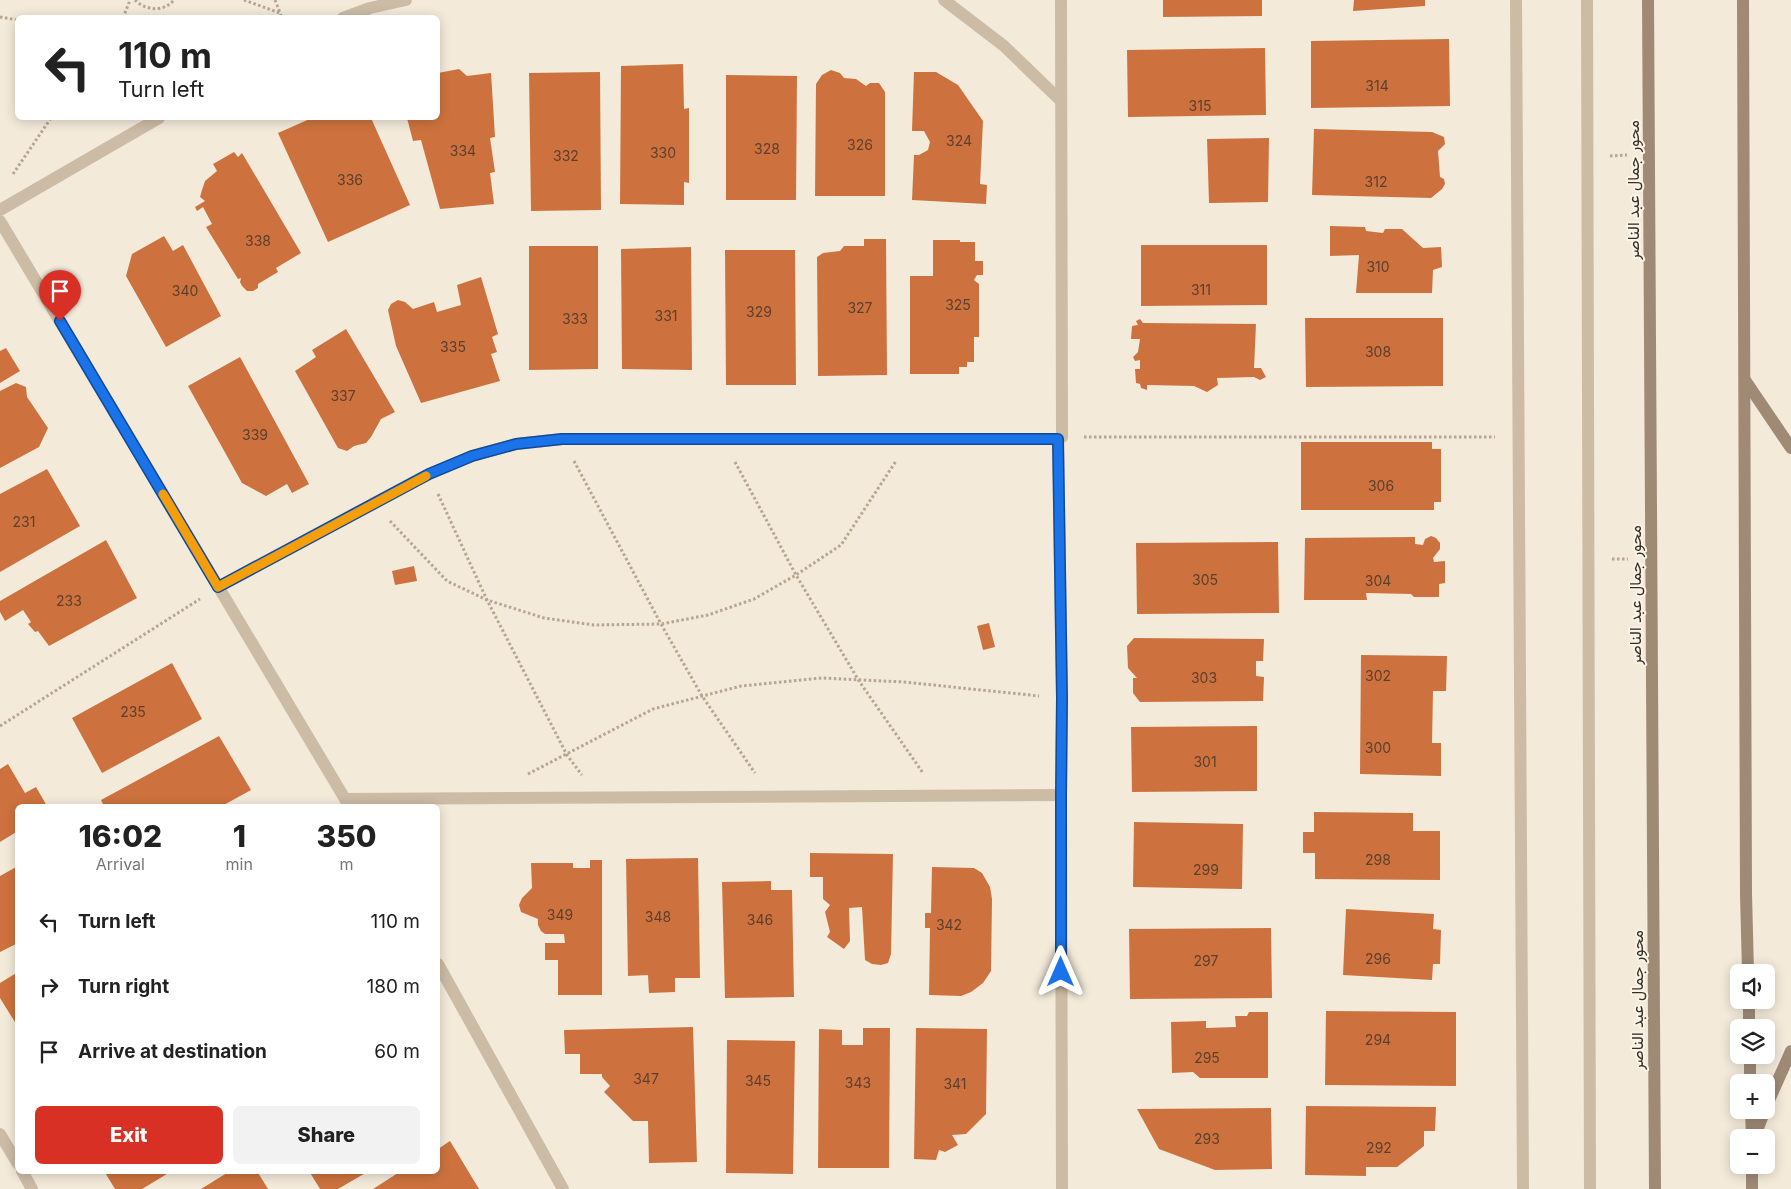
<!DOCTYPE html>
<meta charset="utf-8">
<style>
:root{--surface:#fff;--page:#f2f2f2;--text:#222;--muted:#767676;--accent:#d93025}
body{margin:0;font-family:Inter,Vazirmatn,sans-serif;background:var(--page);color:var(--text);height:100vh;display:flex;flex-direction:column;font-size:19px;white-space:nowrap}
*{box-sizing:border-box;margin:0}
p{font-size:16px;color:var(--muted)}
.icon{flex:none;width:28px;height:28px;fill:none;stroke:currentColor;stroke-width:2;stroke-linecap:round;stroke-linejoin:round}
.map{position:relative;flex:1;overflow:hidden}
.drawer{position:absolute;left:15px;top:804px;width:425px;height:370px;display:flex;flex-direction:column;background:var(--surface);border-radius:8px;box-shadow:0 2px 12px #0003}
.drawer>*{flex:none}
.hud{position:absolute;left:15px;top:15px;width:425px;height:105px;border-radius:8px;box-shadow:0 2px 12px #0003;background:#fff;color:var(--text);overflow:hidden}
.tools{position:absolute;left:1730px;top:964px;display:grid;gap:10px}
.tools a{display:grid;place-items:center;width:45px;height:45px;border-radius:8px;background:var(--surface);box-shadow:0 2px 12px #0003;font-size:25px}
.pin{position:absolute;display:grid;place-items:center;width:42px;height:42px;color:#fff;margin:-51px -21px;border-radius:50% 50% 50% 0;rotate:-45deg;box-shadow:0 0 5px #0007}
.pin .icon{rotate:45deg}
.me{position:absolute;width:55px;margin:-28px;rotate:0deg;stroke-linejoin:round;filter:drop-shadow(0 0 4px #0008)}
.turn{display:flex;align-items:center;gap:18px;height:105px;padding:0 20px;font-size:22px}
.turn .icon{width:65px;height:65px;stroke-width:2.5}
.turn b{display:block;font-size:35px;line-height:42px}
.eta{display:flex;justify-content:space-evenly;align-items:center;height:85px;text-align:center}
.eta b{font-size:30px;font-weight:800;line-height:35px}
.cta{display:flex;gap:10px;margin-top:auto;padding:10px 20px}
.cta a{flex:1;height:58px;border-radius:8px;background:var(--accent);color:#fff;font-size:20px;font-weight:800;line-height:58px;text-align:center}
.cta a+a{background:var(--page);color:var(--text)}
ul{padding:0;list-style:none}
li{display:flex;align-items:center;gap:15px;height:65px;padding:0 20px}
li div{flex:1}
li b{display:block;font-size:19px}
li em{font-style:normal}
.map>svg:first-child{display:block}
.building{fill:#cd723e}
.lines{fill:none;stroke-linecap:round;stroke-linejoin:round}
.path{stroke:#b8a58f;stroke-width:3;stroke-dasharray:2.5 2.5;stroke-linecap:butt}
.lane{stroke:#ccbba5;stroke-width:12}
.street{stroke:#ccbba5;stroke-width:12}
.secondary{stroke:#9f8a76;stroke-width:12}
.route-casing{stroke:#114b97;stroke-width:12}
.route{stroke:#1a73e8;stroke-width:9}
.slow{stroke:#f59e0b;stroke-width:9}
.labels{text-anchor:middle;stroke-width:4;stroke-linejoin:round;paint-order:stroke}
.number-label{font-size:14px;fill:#5c3f2d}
.street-label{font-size:16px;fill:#372e27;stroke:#faf4e6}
</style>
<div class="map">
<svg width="1791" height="1189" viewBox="0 0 1791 1189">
<rect width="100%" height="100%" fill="#f3eada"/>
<g class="building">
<path d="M1163 0H1262V16L1163 17Z"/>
<path d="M1354 0H1425V6L1353 11Z"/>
<path d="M1449 39 1450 106 1311 108V41Z"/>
<path d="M1265 48 1266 115 1128 117 1127 50Z"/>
<path d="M683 64 684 109 689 108V183L684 182V205L620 204 621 66Z"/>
<path d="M459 69 467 76 491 73 495 137 490 138 495 172 490 173 494 204 440 209 421 140 413 141 407 118H438V73Z"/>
<path d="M831 70 840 73 844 78 856 79 866 86 870 83H879L885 92V196H815L816 84 822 75Z"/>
<path d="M600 72 601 210 531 211 529 73Z"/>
<path d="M914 72H936L958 85 983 121 980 184 987 185 986 204 912 200 914 155H919L928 150 930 142 924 131H912Z"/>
<path d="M726 75 797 76 796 200H726Z"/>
<path d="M312 118H371L410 205 328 242 278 133Z"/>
<path d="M1314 129 1432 132 1444 137 1445 144 1438 151 1440 177 1444 179 1445 184 1442 189 1431 198 1312 195Z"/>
<path d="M1269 138 1268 202 1209 203 1207 139Z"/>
<path d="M234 152 238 157 242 153 301 253 276 268 278 272 258 284V288L253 291H247L242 286 240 282 241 278 238 279 206 227 212 224 203 207 197 211 195 207 205 201 200 197 202 190 205 181 217 171 213 164Z"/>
<path d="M1330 226 1365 227 1366 231 1383 233 1385 229H1402L1423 248 1441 247 1442 267 1433 270 1432 293H1356L1359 255 1330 256Z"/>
<path d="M164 236 173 251 183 245 221 316 166 347 126 276 132 254Z"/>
<path d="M864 239H886L887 375 818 376 817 257 823 253 840 251 844 246H864Z"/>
<path d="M933 240H960V242H975V261H983V275H977L974 280 979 284V337H974V362H967V367H959V374H910V276H933Z"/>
<path d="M1141 245H1267V305L1141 306Z"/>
<path d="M529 246H598V369L529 370Z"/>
<path d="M691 247 692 370 622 369 621 249Z"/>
<path d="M725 250H795L796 385H726Z"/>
<path d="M481 277 498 334 492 337 497 352 491 354 500 381 421 403 396 346 388 310 391 304 398 300 405 302 413 309 434 302 437 312 461 305 457 285Z"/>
<path d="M1305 318H1443V386L1306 387Z"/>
<path d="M1140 319 1143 323 1256 324 1254 368H1261L1266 377 1260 380 1254 377 1217 378 1218 385 1207 392 1194 386 1147 385V390L1141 388 1140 384 1136 383 1135 369H1140V360L1135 361 1133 357 1138 352 1140 339H1131L1132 326 1138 325 1136 321Z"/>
<path d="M346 329 395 412 381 419 371 437 366 443 354 446 347 451 338 448 295 371 316 357 312 350Z"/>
<path d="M6 348 20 371 0 383V351Z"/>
<path d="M240 357 309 484 292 493 287 484 266 496 242 483 188 386Z"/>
<path d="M16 383 26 387 27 397 48 428 39 447 0 468V391Z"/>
<path d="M1301 442H1432V449H1441V502H1434V510H1301Z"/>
<path d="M47 469 80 526 0 572V494Z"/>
<path d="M1431 536 1436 538 1440 543V549L1433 558 1434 562 1445 561V583L1439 584V597H1414L1411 594 1366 593 1367 600H1304L1305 538 1415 537V544L1423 545 1425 539Z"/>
<path d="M106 540 137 598 49 646 38 631 35 632 28 624 31 622 23 610 5 621 0 612V601Z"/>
<path d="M1278 542 1279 613 1137 614 1136 543Z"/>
<path d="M414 566 417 581 395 585 392 571Z"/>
<path d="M989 623 995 647 983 650 977 626Z"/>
<path d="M1134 638 1264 639 1263 661H1256V676L1264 677 1263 701 1140 702 1133 693V678H1137L1128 668 1127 646Z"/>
<path d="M1361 655 1447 656 1446 691H1433L1432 743H1441V776L1360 774Z"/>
<path d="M172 663 202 719 102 773 72 718Z"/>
<path d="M1257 726V791L1132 792 1131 727Z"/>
<path d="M219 736 251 790 222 806H104L101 800Z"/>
<path d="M8 764 25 793 36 787 47 806H18V831L0 842V769Z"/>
<path d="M1314 812 1413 813V831H1440V880L1315 879V853H1303V832H1314Z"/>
<path d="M1134 822 1243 824 1242 889 1133 887Z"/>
<path d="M810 853 893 854 891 954 888 963 881 965 872 964 865 960 862 907 849 908 850 941 844 949 827 937 830 932 825 912 830 905 823 899V877H810Z"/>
<path d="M698 858 700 978H675V992L649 993 648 975 628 976 626 859Z"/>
<path d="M590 860H602V995H558V960H545V943H565L564 934H545L541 931 538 925V919L521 912 519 905 522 898 532 888 531 863H573V868H590Z"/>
<path d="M18 866V943L0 952V876Z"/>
<path d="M932 867 974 868 982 873 990 887 992 899 991 971 983 983 971 992 961 996 929 995 930 928H925V913H931Z"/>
<path d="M771 881V890H792L794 997 725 998 722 882Z"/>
<path d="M1346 909 1434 914 1433 929 1441 930 1440 964H1433L1432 980 1343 975Z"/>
<path d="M1271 928 1272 998 1130 999 1129 929Z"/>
<path d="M18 972V1027L0 998V983Z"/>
<path d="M1326 1011 1456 1012V1086L1325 1085Z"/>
<path d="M1249 1012H1268V1078H1200L1193 1072 1172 1073 1171 1022 1206 1021V1028L1236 1027 1235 1016H1247Z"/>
<path d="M693 1027 697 1162 649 1163 648 1121H633L604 1092 610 1086 602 1077V1074H580V1054H565L564 1030Z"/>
<path d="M863 1028H890L889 1168H818L819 1029 842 1030V1045H863Z"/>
<path d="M916 1028 987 1029 986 1114 966 1134 952 1135 958 1145 945 1152 939 1150 936 1160 914 1159Z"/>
<path d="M727 1040 795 1041 793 1174 726 1173Z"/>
<path d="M1306 1106 1436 1107 1435 1131H1424V1146L1397 1167H1366V1176L1305 1175Z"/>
<path d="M1271 1108 1272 1169 1215 1170 1159 1149 1137 1109Z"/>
<path d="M450 1141 479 1189H373L401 1171H438V1149Z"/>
<path d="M104 1171H172L142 1189H115Z"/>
<path d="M230 1171H257L268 1189H201Z"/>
<path d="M309 1171H369L338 1189H320Z"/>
</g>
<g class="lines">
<g class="path">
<path d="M135 0C146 11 164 12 174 0"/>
<path d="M244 0 280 13"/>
<path d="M275 0 282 18"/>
<path d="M0 17 18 20"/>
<path d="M123 18 130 0"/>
<path d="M1610 156 1627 155"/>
<path d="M13 174 51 118"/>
<path d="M1084 437H1495"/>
<path d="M574 461 661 624 702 696 755 773"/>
<path d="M735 462 796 575 859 681 923 773"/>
<path d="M438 494 487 600 567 755 582 775"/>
<path d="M390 521 447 581 487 600 544 618 594 625 661 624 708 615 754 599 796 575 841 545 896 461"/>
<path d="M1612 559H1628"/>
<path d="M0 726 200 599"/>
<path d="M528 774 653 709 741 686 822 678 904 682 1039 696"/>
</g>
<path class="lane" d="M1587 0 1590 1189"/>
<g class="street">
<path d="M944 0 1004 46 1061 101"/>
<path d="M1061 0 1062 437 1058 439 1062 698 1061 795 1062 1189"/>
<path d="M1516 0 1523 1189"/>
<path d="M343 18 370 8 406 0"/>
<path d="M0 210 159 118"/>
<path d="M0 221 348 804"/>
<path d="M218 587 429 474 472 456 516 444 562 439H1058"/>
<path d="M345 799 1061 795"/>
<path d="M438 964 563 1189"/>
<path d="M0 1134 18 1164"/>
<path d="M22 1171 32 1189"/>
</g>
<g class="secondary">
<path d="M1648 0 1655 1189"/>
<path d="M1743 0 1746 894 1748 972"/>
<path d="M1745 380 1791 448"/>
<path d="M1749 1000V1028"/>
<path d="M1750 1055V1082"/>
<path d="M1766 1107 1791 1051"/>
<path d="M1751 1110 1752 1138"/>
<path d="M1754 1138 1765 1110"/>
<path d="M1752 1165V1189"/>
</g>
</g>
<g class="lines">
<defs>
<path id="route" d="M60 321 218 587 429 474 472 456 516 444 562 439H1058L1062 698 1061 795V972"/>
</defs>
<use href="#route" class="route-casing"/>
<use href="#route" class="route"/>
<path class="slow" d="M163 494 218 587 426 476"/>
</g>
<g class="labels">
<g class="number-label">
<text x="1377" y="91">314</text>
<text x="1200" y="111">315</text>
<text x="959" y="146">324</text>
<text x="860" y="150">326</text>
<text x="767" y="154">328</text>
<text x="463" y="156">334</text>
<text x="663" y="158">330</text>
<text x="566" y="161">332</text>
<text x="350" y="185">336</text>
<text x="1376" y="187">312</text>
<text x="258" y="246">338</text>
<text x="1378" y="272">310</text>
<text x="1201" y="295">311</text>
<text x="185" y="296">340</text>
<text x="958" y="310">325</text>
<text x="860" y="313">327</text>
<text x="759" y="317">329</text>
<text x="666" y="321">331</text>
<text x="575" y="324">333</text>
<text x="453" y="352">335</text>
<text x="1378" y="357">308</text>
<text x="343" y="401">337</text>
<text x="255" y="440">339</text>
<text x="1381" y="491">306</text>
<text x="24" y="527">231</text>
<text x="1205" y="585">305</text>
<text x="1378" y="586">304</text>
<text x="69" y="606">233</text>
<text x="1378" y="681">302</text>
<text x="1204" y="683">303</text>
<text x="133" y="717">235</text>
<text x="1378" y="753">300</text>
<text x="1205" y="767">301</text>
<text x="1378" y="865">298</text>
<text x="1206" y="875">299</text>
<text x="560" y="920">349</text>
<text x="658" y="922">348</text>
<text x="760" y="925">346</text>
<text x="949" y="930">342</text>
<text x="1378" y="964">296</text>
<text x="1206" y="966">297</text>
<text x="1378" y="1045">294</text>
<text x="1207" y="1063">295</text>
<text x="646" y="1084">347</text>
<text x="758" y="1086">345</text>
<text x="858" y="1088">343</text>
<text x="955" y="1089">341</text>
<text x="1207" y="1144">293</text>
<text x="1379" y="1153">292</text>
</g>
<g class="street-label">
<text transform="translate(1633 190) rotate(-90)" y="6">محور جمال عبد الناصر</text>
<text transform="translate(1635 595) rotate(-90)" y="6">محور جمال عبد الناصر</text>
<text transform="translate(1637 1000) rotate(-90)" y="6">محور جمال عبد الناصر</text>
</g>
</g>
</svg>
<div class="tools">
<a><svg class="icon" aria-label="sound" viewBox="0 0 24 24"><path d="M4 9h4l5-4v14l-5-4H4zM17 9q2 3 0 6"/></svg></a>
<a><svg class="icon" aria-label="layers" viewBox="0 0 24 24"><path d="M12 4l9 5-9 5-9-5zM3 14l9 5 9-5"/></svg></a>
<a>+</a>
<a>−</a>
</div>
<div class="pin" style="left:60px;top:321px;background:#d93025"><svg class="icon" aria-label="arrive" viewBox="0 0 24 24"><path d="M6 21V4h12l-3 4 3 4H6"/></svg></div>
<svg class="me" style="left:1061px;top:972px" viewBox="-20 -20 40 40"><path d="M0-17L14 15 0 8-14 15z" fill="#1a73e8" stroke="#fff" stroke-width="4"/></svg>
<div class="hud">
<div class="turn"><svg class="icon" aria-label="left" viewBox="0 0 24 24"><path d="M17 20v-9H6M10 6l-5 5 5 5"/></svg><div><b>110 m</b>Turn left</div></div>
</div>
<section class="drawer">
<div class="eta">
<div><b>16:02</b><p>Arrival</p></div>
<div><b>1</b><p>min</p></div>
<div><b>350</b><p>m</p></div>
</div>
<ul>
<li><svg class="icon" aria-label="left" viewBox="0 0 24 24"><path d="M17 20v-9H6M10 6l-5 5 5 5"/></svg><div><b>Turn left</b></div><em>110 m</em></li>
<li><svg class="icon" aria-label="right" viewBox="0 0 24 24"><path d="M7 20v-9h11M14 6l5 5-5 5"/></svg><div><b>Turn right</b></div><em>180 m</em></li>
<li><svg class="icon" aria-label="arrive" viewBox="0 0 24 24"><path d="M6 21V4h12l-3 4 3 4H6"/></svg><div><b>Arrive at destination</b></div><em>60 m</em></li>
</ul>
<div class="cta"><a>Exit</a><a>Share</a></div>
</section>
</div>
